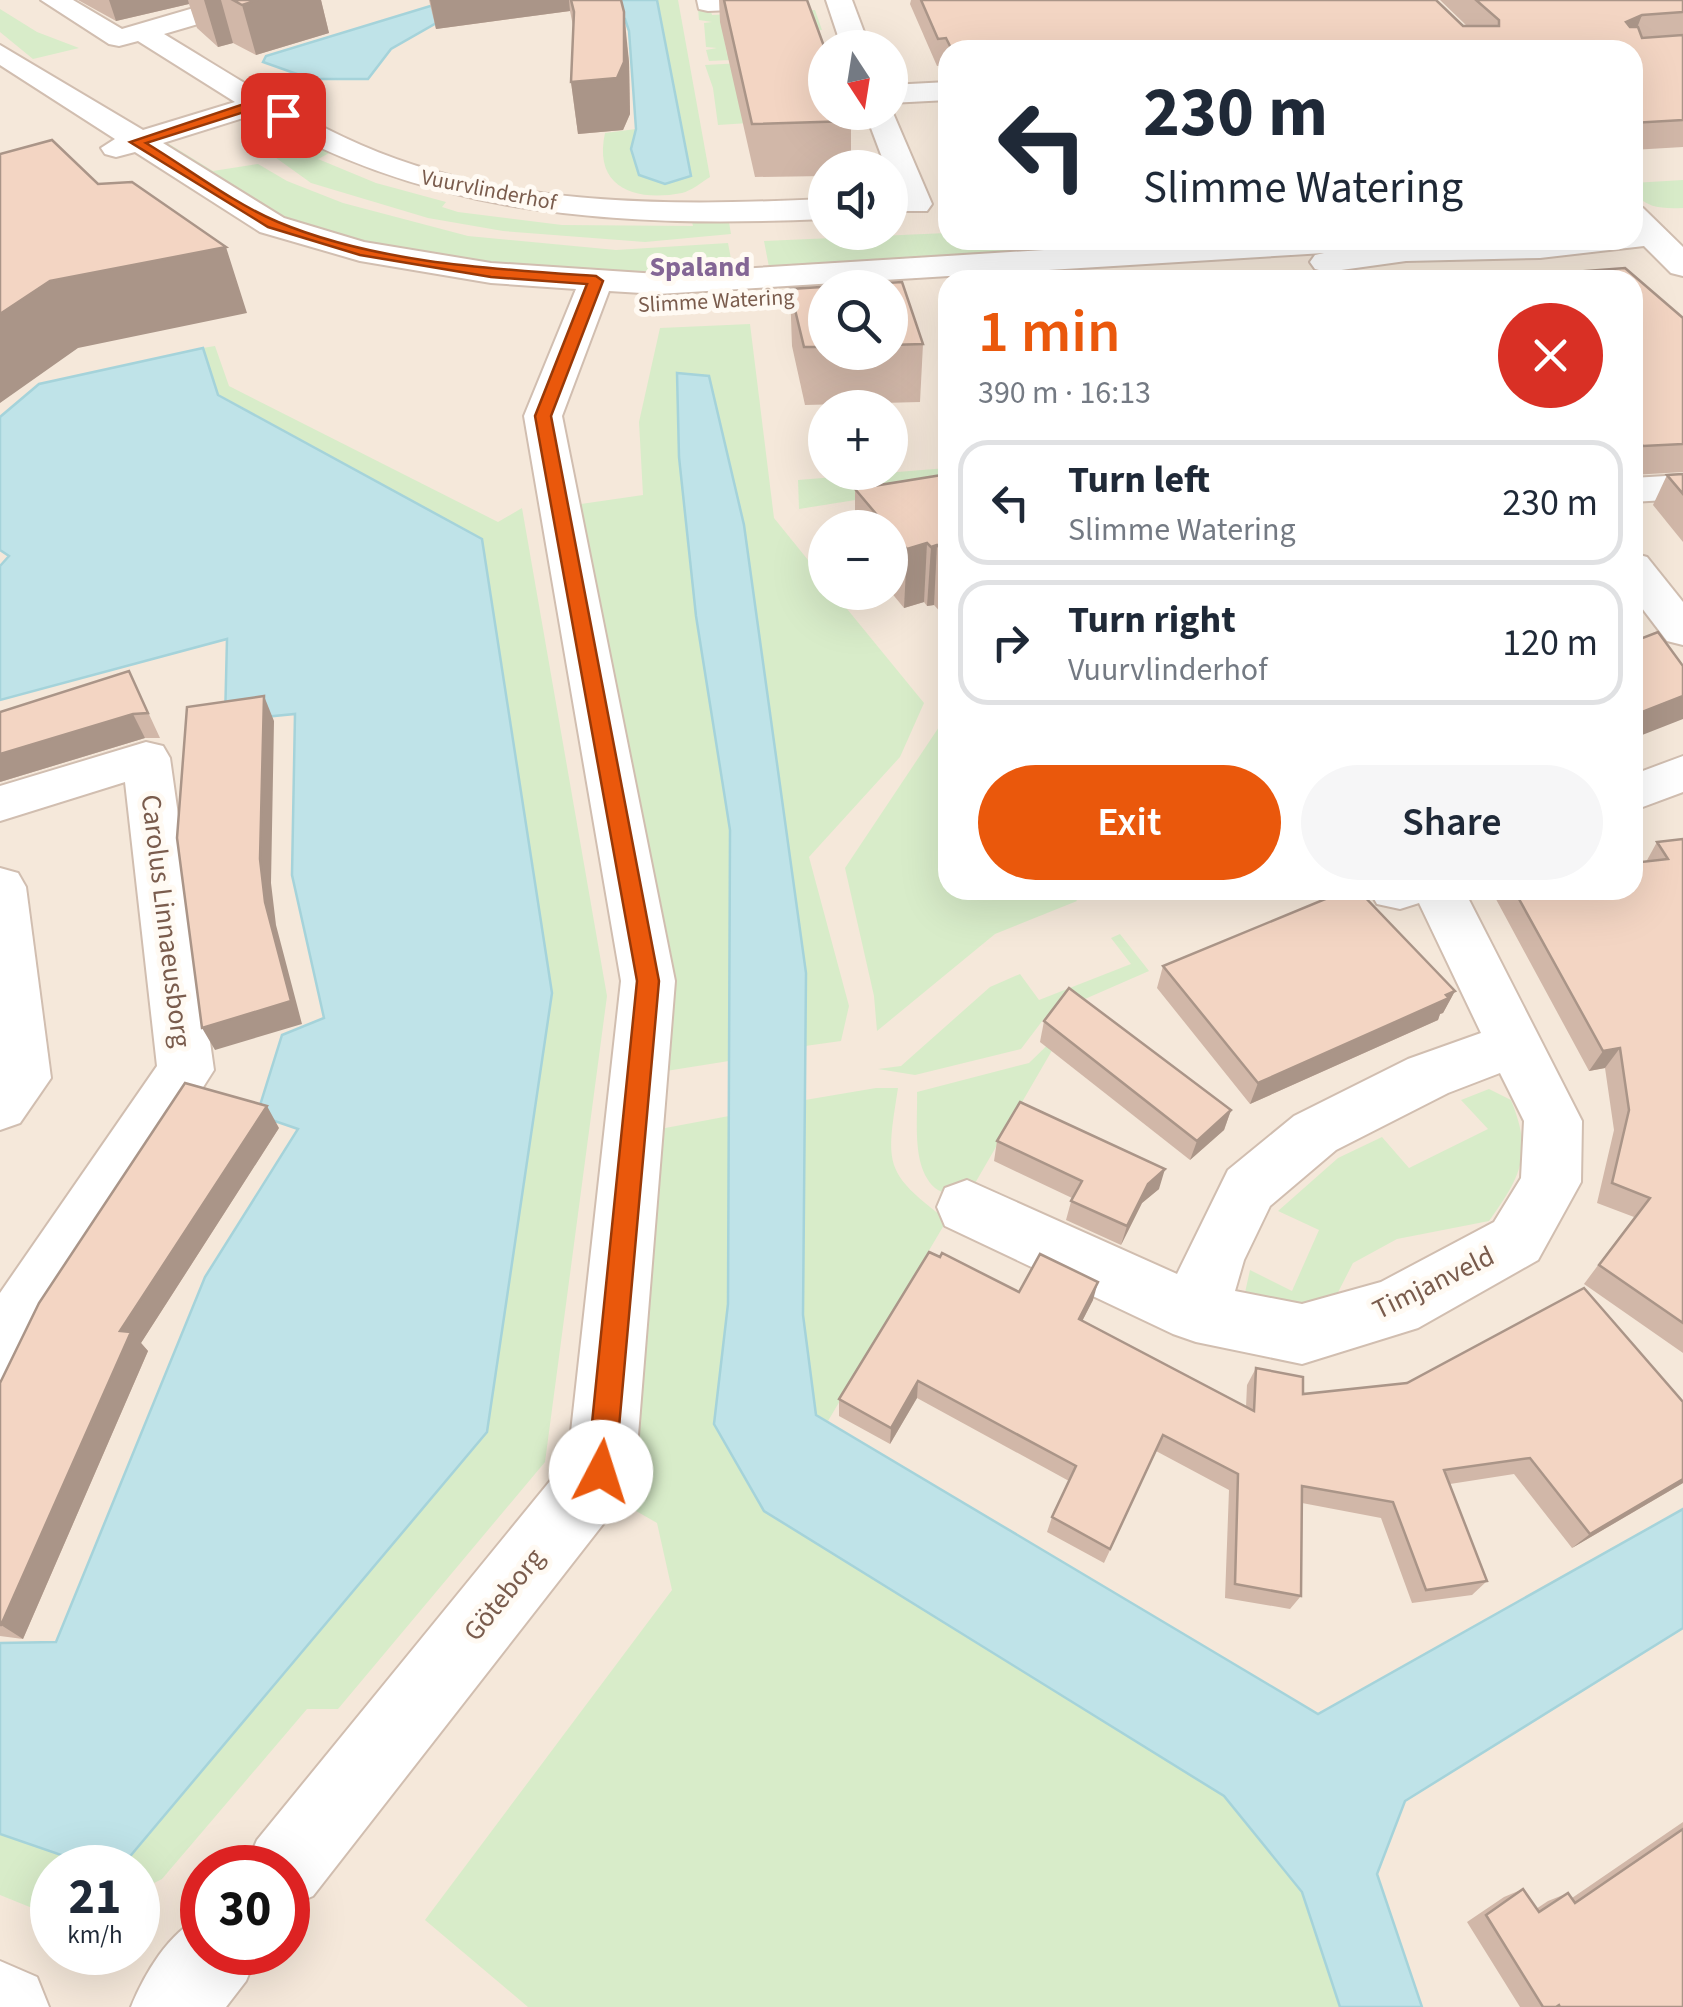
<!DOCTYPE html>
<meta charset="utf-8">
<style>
:root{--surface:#fff;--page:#f6f6f7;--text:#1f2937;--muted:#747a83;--line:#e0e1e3;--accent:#ea580c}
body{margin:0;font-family:"Source Sans 3",sans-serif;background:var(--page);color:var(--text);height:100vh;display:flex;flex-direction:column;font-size:38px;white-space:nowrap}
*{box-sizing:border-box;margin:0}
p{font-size:32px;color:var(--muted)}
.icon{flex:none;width:55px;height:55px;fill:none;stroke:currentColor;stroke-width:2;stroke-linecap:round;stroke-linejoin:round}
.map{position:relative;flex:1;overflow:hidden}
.panel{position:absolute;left:938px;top:270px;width:705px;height:630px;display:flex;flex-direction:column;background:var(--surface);border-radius:30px;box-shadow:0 10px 40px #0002}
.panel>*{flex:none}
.guide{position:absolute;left:938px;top:40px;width:705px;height:210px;border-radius:30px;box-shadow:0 10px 40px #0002;background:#fff;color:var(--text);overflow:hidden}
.needle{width:65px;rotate:168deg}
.tools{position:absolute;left:808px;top:30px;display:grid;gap:20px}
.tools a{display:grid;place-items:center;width:100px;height:100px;border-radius:50%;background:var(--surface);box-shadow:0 10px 40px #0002;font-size:50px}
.speed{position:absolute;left:30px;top:1845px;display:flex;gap:20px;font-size:50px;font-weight:700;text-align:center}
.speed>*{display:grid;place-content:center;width:130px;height:130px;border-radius:50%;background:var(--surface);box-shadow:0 10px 40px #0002;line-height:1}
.speed small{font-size:25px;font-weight:400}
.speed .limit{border:15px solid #d22;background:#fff;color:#111}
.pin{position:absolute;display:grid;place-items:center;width:85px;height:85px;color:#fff;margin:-42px;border-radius:20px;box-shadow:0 5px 15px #0006}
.me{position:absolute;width:110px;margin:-55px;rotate:5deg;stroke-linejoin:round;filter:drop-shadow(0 0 8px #0008)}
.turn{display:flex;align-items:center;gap:35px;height:210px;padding:0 40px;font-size:45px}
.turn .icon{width:130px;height:130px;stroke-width:2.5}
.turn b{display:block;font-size:70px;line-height:85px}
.round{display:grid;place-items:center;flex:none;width:105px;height:105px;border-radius:52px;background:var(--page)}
.overview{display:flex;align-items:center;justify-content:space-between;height:170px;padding:0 40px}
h1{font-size:60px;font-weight:600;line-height:75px;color:var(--accent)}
.primary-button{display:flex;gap:20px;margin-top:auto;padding:20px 40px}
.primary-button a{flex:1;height:115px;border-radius:60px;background:var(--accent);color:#fff;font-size:40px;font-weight:600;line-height:115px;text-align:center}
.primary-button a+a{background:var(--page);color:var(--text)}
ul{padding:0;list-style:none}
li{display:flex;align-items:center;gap:30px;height:125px;margin:0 20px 15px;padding:0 20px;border:5px solid var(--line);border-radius:30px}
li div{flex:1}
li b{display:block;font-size:38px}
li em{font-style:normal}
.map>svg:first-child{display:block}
.residential{fill:#f5e8da;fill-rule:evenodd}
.green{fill:#d8ecc9}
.water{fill:#bfe3e8;stroke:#a5d3da;stroke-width:2.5}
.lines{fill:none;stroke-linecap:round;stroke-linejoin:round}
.minor-casing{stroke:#d1beb0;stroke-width:4}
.minor{fill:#fff;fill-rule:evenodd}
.wall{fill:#d1b7a8;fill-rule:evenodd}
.shaded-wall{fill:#aa9588}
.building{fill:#f3d5c3;stroke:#aa9588;stroke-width:2.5}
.route{fill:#ea580c;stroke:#983908;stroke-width:2.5}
.labels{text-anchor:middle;stroke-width:10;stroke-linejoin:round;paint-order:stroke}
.far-street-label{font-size:22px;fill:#7a5c4d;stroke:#fffaf3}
.far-quarter-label{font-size:28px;font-weight:bold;fill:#846695;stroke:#fffaf3}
.street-label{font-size:28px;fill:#7a5c4d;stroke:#fffaf3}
</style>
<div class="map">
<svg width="1683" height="2007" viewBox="0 0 1683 2007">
<rect width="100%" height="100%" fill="#fdf6ec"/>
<path class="residential" d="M0 0H1683V2007H0ZM825 48H890V112H825ZM948 50H1632V240H948ZM825 168H890V232H825ZM948 280H1632V890H948ZM825 288H890V352H825ZM825 408H890V472H825ZM825 528H890V592H825ZM52 1868H138V1952H52ZM202 1868H288V1952H202Z"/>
<g class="green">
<path d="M657 0H678L710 177C702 182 691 191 682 193 635 202 593 188 605 133L636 129 631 149 639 175Z"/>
<path d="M709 4 712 15 815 10 822 30 721 22 727 54 773 58 709 61 706 50 717 48 706 47 704 23 712 22 699 20 698 8Z"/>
<path d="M0 9 37 32 79 48 33 59 0 32Z"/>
<path d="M742 63 825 112 845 117 718 125 713 88 705 65Z"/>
<path d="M166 142 213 171 258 164 287 181 343 203 468 236 616 250 728 243 734 275C587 279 401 272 266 208 229 191 195 167 160 147Z"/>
<path d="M296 146 311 154 329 148 333 151 318 159 376 183 446 202 442 207 458 212 562 225 693 226 690 214 728 216 731 234 645 242 503 231 428 218 311 183 272 155Z"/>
<path d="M1683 180V208C1663 209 1646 208 1633 192V183Z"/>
<path d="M947 233 948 240H1284L769 267 764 241Z"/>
<path d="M750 324 774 518 825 581V592L834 593 924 703 900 757 809 857 849 1006 841 1041 805 1046 806 973 744 525 709 376 677 374 679 456 696 616 730 830 729 1061 666 1071 574 505 643 495 639 422 660 328Z"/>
<path d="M215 346 229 386 498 522 522 508 607 996 545 1462 338 1709H307L162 1879 138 1891V1868H121L487 1432 482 539 218 394 203 348Z"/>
<path d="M947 468V489H924L799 509 798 480Z"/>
<path d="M939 727 947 737 948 890H1069L1077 901 995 934 877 1031 874 996 845 868Z"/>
<path d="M1120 934 1149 971 1046 1016 1021 1049 915 1075 878 1069 901 1066 990 987 1020 974 1039 1000 1131 964 1111 938Z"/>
<path d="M1065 1028 967 1197C957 1195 942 1194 935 1188 911 1166 918 1121 917 1092L1029 1063Z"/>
<path d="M876 1088H898C886 1165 883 1172 947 1220L828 1421 816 1415 803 1315 805 1100Z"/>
<path d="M1489 1089 1511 1100C1533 1154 1521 1176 1489 1221L1397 1239 1353 1263 1330 1308 1244 1297 1250 1270 1292 1291 1319 1230 1278 1211 1338 1158 1382 1137 1409 1168 1488 1129 1461 1100Z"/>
<path d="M729 1116 728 1304 714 1424 764 1511 1224 1796 1302 1892 1340 2007H528L425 1920 672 1590 657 1523 617 1500 660 1129Z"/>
<path d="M0 1834 96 1867 52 1868V1916L0 1895Z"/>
</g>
<g class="water">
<path d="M450 0 438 22 391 49 368 79H311L263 62 266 56Z"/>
<path d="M584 0H657L691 176 665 184 639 175 631 149 636 129 629 31 625 19Z"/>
<path d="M203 348 218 395 482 539 552 993 487 1432 121 1867H96L0 1834V1643L56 1642 205 1277 298 1129 257 1115 282 1035 324 1018 292 875 295 714 225 721 227 639 0 700V566L9 556 0 550V417L39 384Z"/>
<path d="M677 373 709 376 744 525 806 973 803 1315 816 1415 1318 1714 1683 1509V1628L1405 1801 1377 1874 1422 2007H1340L1302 1892 1224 1796 764 1511 714 1424 728 1304 730 830 696 616 679 457Z"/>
</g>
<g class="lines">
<defs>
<g id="minor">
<path d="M41 0H73L122 29 221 0H263L259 6 164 34C229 73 292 115 361 145 505 208 672 206 825 199V219C625 228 432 218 256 114L163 143 284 218 364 242 491 263 658 274 1205 240H1383L1379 245 1450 240H1632V205L1643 208 1683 247V276L1671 273 1644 246 1540 258 1406 261 1327 272 1315 269 1310 262 1315 255 1324 253 658 294 609 291 562 416 675 981 635 1472 625 1496 313 1896 288 1907V1868H245L257 1840 568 1459 621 981 524 416 576 289 491 283 360 261 260 232 135 152 116 157 105 154 101 148 115 139 0 65V45L143 130 235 102 138 41 119 46 109 44Z"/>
<path d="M697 0H786L773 8 708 11 699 9Z"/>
<path d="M826 0H852L870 48H842Z"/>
<path d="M948 82V100L890 103V85Z"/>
<path d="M890 106 932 204 927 211H905L890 178V168H886L865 112H890Z"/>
<path d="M1683 475V499L1632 502V478Z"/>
<path d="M1632 553 1647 557 1683 602V645L1667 641 1632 595Z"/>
<path d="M146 742 163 746 170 758 214 1070 47 1332 23 1384 0 1393V1293L157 1066 125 782 0 821V786Z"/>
<path d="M1683 756V792L1632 811V775Z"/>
<path d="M0 868 18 873 26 887 51 1078 20 1123 0 1130Z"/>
<path d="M1369 890H1464L1582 1121 1581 1182 1538 1260 1418 1328 1302 1364 1196 1342 1173 1334 945 1226 937 1207 945 1188 967 1180 1177 1274 1228 1170 1294 1116 1408 1059 1481 1033 1419 903 1400 909 1377 904ZM1500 1073 1524 1121 1521 1178 1494 1222 1381 1282 1302 1304 1235 1291 1244 1260 1270 1206 1336 1150 1448 1093Z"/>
<path d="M202 1917V1952H258L246 1981 226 2007H131C144 1975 169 1931 202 1917Z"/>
<path d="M0 1961 37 1977 49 2007H0Z"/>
</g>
</defs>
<use href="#minor" class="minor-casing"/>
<use href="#minor" class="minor"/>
</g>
<g class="wall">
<path d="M78 0H321L329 33 256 55 233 43 218 47 197 28 189 4 116 21Z"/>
<path d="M429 0H621L629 62 630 114 623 130 578 134 571 82 573 26 570 11 436 29Z"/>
<path d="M719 0H807L851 121V168H825V176L755 177 720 22Z"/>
<path d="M911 0H1436L1463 26H1467L1440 0H1683V147L1632 150V50H948V71L945 65 937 66 910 4Z"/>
<path d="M1625 268 1683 318V472L1632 475V280H1556L1559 273Z"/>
<path d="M902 282 923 344 920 402 805 405 792 346 790 289ZM825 288H890V352H825Z"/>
<path d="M948 474V616L945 617 934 605 927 606 924 602 904 608 890 591V528H855V489Z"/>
<path d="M1683 474V542L1653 505 1667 475Z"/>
<path d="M129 671 160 738H145L0 782Z"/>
<path d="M1683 839V1353L1584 1284 1634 1217 1597 1203 1614 1130 1605 1068 1589 1071 1491 890H1632L1646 862 1657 842Z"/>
<path d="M1163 966 1455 991 1443 1013 1440 1014 1438 1020 1250 1104 1157 988Z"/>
<path d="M1044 1021 1231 1110 1224 1130 1190 1160 1040 1042Z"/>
<path d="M279 1128 141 1343 148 1351 23 1639 0 1636V1383Z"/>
<path d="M997 1141 1159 1189 1142 1203 1121 1245 1066 1220 1072 1198 994 1161Z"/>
<path d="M1019 1292 1093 1300 1082 1321 1246 1407 1247 1385 1256 1368 1303 1394 1683 1402V1483L1572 1548 1514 1474 1450 1484 1487 1581 1472 1595 1412 1603 1381 1518 1302 1503 1301 1596 1290 1609 1225 1598 1229 1490 1156 1451 1104 1563 1047 1532 1052 1517 1069 1481 917 1398 890 1444 839 1416V1399Z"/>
<path d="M1683 1822V2007H1520L1467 1922 1504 1897 1523 1889 1536 1909 1548 1901 1568 1893 1572 1898Z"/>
</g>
<g class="shaded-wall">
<path d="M109 0H188L189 4 116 21Z"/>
<path d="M204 0H221L233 43 218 47Z"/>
<path d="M258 0H321L329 33 256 55 242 5Z"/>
<path d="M430 0H569L570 11 436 29Z"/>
<path d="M624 12 629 62 630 114 623 130 578 134 571 82Z"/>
<path d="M1642 15 1632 41 1626 22Z"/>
<path d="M226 247 247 313 78 348 0 403V314L50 281Z"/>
<path d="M927 543 924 602 904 608 907 549Z"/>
<path d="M937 545 934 605 927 606 931 547Z"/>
<path d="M948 574V616L945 617Z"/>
<path d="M264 696 274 721 271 883 276 925 302 1024 215 1050 202 1028 265 902 260 859Z"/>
<path d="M1683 696V719L1632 739V716Z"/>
<path d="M133 714 145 738 0 782V754Z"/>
<path d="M1455 991 1443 1013 1440 1014 1438 1020 1250 1104 1258 1083Z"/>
<path d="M1620 1048 1605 1068 1589 1071 1603 1051Z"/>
<path d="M267 1106 279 1128 141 1343 148 1351 23 1639 1 1625 120 1331Z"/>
<path d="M1231 1110 1224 1130 1190 1160 1197 1141Z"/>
<path d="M1165 1169 1159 1189 1142 1203 1121 1245 1127 1226 1148 1184Z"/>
<path d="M1098 1282 1093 1300 1074 1337 1079 1319Z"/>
<path d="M918 1381 917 1398 890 1444 891 1428Z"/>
<path d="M1683 1479V1483L1572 1548 1590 1534Z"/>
</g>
<g class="building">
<path d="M233 0H258L242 5Z"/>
<path d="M571 0H621L624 12V62L617 78 571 82 574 12Z"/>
<path d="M724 0H807L825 49V112H848L851 121 752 124Z"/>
<path d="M921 0H1436L1463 26H1499V20L1476 0H1683V12L1642 15 1626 22 1630 27H1638L1642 38 1683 35V120L1632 123V50H952L946 38 938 39Z"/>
<path d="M52 140 98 184 132 182 226 247 50 281 0 314V154Z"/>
<path d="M1625 268 1683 318V444L1643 446 1632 433V280H1564L1559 273Z"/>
<path d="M902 282 923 344 890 345V288H825V347H804L790 289Z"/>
<path d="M948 474V556L937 545 931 547 927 543 907 549 890 530V528H888L855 489Z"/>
<path d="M1683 474V494L1667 475Z"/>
<path d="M1658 632 1683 666V696L1632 716V642Z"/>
<path d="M129 671 148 713 133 714 0 754V712Z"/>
<path d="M264 696 260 859 265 902 291 1001 202 1028 177 838 187 707Z"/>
<path d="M1683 839V1323L1599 1265 1650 1198 1612 1183 1629 1110 1620 1048 1603 1051 1514 890H1632V863L1668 859 1657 842Z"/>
<path d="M1347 890H1358L1455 991 1446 995 1449 998 1258 1083 1163 966Z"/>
<path d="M1069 988 1231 1110 1197 1141 1044 1021Z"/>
<path d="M185 1083 267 1106 120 1331 131 1332 1 1625H0V1383L39 1303Z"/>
<path d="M1020 1102 1165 1169 1148 1184 1127 1226 1071 1201 1082 1181 997 1141Z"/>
<path d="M929 1252 940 1257 942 1253 1019 1292 1040 1254 1098 1282 1079 1319 1254 1411 1256 1368 1303 1377V1394L1407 1383 1584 1288 1683 1402V1479L1590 1534 1530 1458 1444 1470 1487 1581 1426 1590 1393 1502 1302 1486 1301 1596 1235 1584 1238 1474 1163 1435 1110 1549 1052 1517 1076 1466 918 1381 891 1428 839 1399Z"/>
<path d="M1683 1829V2007H1560L1559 2005 1556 2007H1543L1486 1915 1523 1889 1539 1912 1568 1893 1575 1903Z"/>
</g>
<path class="route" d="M256 100H265L289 115 279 118 260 107 146 143C189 169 233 203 278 222 376 263 492 269 596 276L603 281 551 416 659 981 615 1472 611 1482 601 1486 591 1482 587 1472 637 981 535 416 587 284 491 277 360 255 268 227 130 142Z"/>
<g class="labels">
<g class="far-street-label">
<text transform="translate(489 189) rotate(11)" y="8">Vuurvlinderhof</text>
<text transform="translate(716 300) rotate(-3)" y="8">Slimme Watering</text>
</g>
<g class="far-quarter-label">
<text x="700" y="276">Spaland</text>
</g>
<g class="street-label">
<text transform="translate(167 921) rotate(83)" y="10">Carolus Linnaeusborg</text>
<text transform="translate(1433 1282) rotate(-26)" y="10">Timjanveld</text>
<text transform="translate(503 1594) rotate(-51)" y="10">Göteborg</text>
</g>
</g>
</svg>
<div class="tools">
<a><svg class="needle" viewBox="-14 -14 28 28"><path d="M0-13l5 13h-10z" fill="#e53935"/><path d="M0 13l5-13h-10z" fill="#747a83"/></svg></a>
<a><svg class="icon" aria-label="sound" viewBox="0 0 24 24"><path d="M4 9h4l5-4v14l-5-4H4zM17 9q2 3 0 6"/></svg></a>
<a><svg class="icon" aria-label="search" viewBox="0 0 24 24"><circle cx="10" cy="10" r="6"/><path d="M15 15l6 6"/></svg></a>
<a>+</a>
<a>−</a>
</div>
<div class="speed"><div>21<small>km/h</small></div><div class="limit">30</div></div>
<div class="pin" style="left:283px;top:115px;background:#d93025"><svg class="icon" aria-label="arrive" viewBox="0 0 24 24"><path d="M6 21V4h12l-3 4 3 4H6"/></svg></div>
<svg class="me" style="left:601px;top:1472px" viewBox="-20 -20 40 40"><circle r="19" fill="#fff"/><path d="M0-13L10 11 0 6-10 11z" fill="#ea580c"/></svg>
<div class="guide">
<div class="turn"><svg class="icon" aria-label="left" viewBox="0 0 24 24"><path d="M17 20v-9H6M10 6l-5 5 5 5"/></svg><div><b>230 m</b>Slimme Watering</div></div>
</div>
<section class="panel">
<div class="overview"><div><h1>1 min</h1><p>390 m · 16:13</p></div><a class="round" style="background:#d93025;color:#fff"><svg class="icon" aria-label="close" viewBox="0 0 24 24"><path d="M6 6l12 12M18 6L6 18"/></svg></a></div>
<ul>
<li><svg class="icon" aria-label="left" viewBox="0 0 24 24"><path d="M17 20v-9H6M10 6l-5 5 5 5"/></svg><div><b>Turn left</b><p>Slimme Watering</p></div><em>230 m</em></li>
<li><svg class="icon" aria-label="right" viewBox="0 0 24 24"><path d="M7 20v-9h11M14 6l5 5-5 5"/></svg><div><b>Turn right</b><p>Vuurvlinderhof</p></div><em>120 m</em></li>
</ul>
<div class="primary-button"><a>Exit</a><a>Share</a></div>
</section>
</div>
